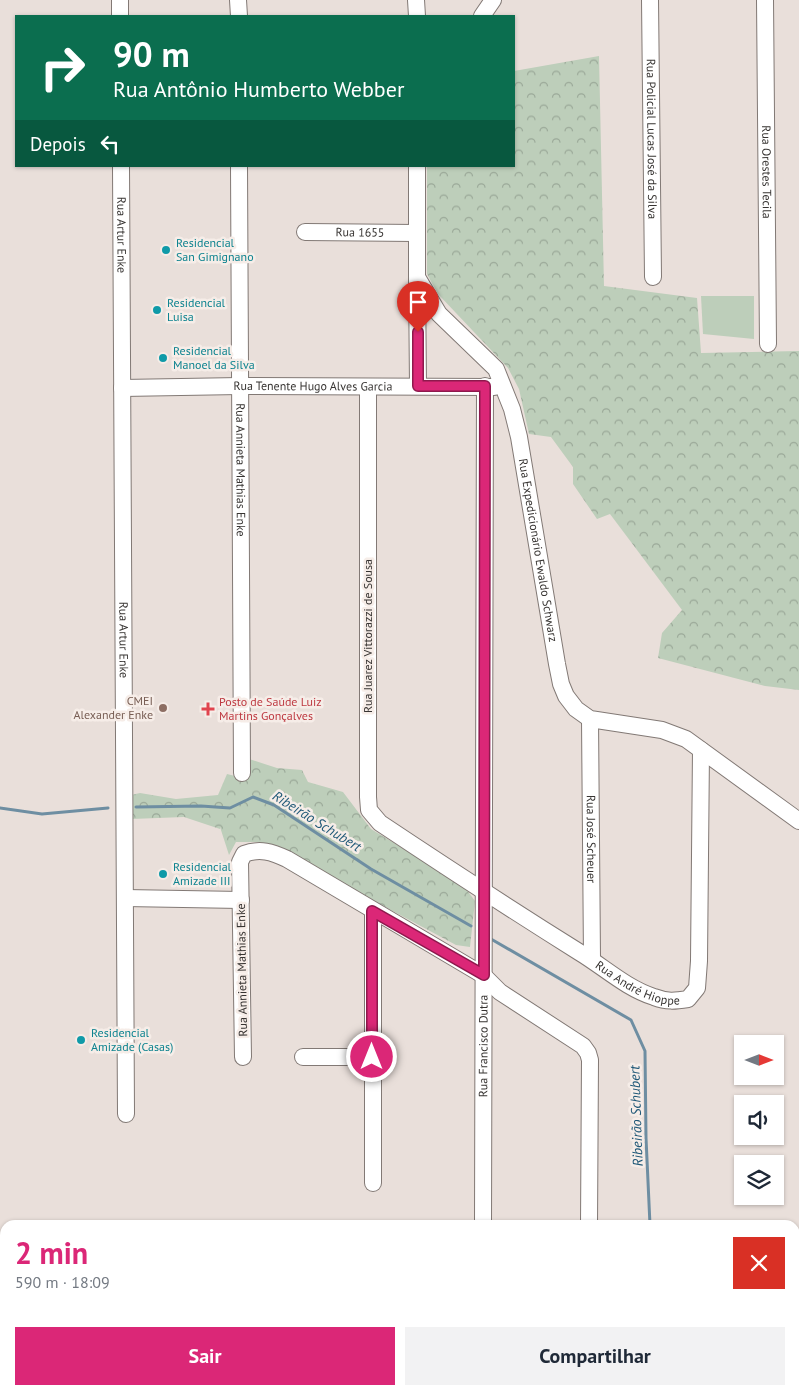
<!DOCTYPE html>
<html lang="pt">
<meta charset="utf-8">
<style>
:root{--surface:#fff;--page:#f2f2f3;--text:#1f2937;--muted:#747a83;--accent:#db2777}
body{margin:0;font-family:"PT Sans",sans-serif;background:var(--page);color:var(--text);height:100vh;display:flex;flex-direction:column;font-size:19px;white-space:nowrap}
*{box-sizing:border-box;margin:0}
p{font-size:16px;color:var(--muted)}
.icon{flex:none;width:28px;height:28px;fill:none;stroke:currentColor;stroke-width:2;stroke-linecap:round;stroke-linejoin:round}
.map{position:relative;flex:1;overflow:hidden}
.panel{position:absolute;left:0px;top:1220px;width:800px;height:175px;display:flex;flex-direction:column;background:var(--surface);border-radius:15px 15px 0 0;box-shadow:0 1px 4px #0004}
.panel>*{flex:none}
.banner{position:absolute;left:15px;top:15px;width:500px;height:152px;border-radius:0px;box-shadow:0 1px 4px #0004;background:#0b6e4f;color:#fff;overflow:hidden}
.needle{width:32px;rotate:90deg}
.controls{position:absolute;left:734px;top:1035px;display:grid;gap:10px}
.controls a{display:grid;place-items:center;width:50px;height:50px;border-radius:0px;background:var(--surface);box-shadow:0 1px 4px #0004;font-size:25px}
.pin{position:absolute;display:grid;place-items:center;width:42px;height:42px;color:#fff;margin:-51px -21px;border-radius:50% 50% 50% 0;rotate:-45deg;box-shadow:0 0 5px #0007}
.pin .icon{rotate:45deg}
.me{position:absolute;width:55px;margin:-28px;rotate:0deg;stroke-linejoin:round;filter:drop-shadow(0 0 4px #0008)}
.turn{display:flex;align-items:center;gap:18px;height:105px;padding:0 15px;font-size:22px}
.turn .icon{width:65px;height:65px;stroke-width:2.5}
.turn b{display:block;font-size:35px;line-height:42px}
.then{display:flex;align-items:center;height:48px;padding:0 15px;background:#0003;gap:10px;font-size:19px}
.round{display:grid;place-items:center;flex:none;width:52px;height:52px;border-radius:0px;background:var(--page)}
.overview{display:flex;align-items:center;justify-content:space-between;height:85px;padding:0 15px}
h1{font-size:30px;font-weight:700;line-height:38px;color:var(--accent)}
.button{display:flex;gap:10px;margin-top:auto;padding:10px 15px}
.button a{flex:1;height:58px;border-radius:0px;background:var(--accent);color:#fff;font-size:20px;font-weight:700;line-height:58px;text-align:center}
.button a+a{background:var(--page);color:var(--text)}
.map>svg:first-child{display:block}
.forest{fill:url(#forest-crowns)}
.garden{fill:#bdceba}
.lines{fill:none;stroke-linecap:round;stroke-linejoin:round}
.stream{stroke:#6e8ea2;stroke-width:3}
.minor-casing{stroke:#827975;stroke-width:18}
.minor{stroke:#fff;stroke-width:16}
.route-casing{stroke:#8e194d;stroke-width:12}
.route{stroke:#db2777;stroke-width:9}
.culture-dot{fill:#0f9aa8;stroke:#f6ede8;stroke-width:2}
.education-dot{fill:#8d6e63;stroke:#f6ede8;stroke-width:2}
.health-dot{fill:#e0444e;stroke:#f6ede8;stroke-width:2}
.labels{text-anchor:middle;stroke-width:5;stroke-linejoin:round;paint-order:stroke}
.street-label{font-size:12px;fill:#373432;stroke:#f6ede8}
.culture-label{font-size:12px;fill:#0d838f;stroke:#f6ede8;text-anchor:start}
.education-label{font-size:12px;fill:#785e54;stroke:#f6ede8;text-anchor:end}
.health-label{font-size:12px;fill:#be3a42;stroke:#f6ede8;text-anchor:start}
.water-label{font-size:14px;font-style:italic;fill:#1f5877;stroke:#f6ede8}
</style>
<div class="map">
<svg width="799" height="1395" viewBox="0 0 799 1395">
<defs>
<pattern id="forest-crowns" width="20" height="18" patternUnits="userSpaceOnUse" patternTransform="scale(1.25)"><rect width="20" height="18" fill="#bdceba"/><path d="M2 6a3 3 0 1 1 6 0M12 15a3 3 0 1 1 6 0" fill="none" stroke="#9aa898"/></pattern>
</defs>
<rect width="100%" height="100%" fill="#e9dfda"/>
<g class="forest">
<path d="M599 56 604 286 697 298 701 353 799 351V690L765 686 658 658 662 633 682 610 610 514 597 519 573 484V467L551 437 529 434 519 389 508 368 438 294 427 274V166H514V71Z"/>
<path d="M246 758 277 768 302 770 308 782 343 792 371 829 463 885 475 901 470 947 456 945 281 851 259 842H236L229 855 220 827V829L184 817 132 819 131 795 140 793 176 799 218 795 227 774 235 776Z"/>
<path d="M0 1324 5 1326V1390H48L49 1395H0Z"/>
<path d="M200 1390H317L323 1395H199Z"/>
</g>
<path class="garden" d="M701 296H754V339L703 334Z"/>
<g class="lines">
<g class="stream">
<path d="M136 807 201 806 230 808 253 797 274 805 371 869 471 926"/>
<path d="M0 808 42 814 108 808"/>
<path d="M491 939 631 1020 645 1051 646 1138 650 1225"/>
<path d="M795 1242H799"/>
<path d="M648 1395V1390"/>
</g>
<defs>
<g id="minor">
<path d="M120 0V16"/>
<path d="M238 0 239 16"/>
<path d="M416 0 417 16"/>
<path id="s1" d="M650 0 653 277"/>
<path id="s2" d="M765 0 768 344"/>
<path d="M482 16 493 0"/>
<path id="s3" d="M121 166 126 1114"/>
<path id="s4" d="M239 166 242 773"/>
<path id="s5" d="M417 166V277L439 314 496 369 512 409 519 437 557 664 561 684 566 696 576 709 590 719 662 730 686 739 799 821"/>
<path id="s6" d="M305 232 416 233"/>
<path d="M417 279 418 386"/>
<path id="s7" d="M368 387V797L369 810 380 823C446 867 512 910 579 952 604 967 626 988 654 997 667 1002 675 1001 688 999L697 988 699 961 701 750"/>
<path id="s8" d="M122 388 240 386 494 387"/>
<path id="s9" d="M590 719 592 959"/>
<path d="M125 898 241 900"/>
<path d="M373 911V1183"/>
<path d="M243 1057 240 862 244 854C260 848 272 852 287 859L483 975 500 992 583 1046 588 1053 590 1060 589 1225"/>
<path d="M303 1057H372"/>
<path id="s10" d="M483 1225 485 386"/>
<path d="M483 1395V1390"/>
<path d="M589 1395V1390"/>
</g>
</defs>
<use href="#minor" class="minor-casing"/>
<use href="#minor" class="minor"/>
</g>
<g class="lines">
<defs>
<path id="route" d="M372 1057V911L484 975 485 386H418V332"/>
</defs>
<use href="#route" class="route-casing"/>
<use href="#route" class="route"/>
</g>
<g class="culture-dot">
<circle cx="166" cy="250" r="5"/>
<circle cx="157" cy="310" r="5"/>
<circle cx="163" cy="358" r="5"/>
<circle cx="163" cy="874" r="5"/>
<circle cx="81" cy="1040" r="5"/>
</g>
<circle class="education-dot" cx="163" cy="708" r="5"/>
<path class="health-dot" d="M205.5 701.5h5v5h5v5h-5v5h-5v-5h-5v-5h5z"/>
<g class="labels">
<g class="street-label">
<text dy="4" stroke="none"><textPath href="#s1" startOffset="139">Rua Policial Lucas José da Silva</textPath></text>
<text dy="4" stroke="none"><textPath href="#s2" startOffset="172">Rua Orestes Tecila</textPath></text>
<text dy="4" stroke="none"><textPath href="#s6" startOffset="55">Rua 1655</textPath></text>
<text dy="4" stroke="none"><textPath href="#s3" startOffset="69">Rua Artur Enke</textPath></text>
<text dy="4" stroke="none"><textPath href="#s8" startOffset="191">Rua Tenente Hugo Alves Garcia</textPath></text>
<text dy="4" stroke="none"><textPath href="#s4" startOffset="304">Rua Annieta Mathias Enke</textPath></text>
<text dy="4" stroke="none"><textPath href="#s5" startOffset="420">Rua Expedicionário Ewaldo Schwarz</textPath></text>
<text transform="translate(368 636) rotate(-90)" y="4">Rua Juarez Vittorazzi de Sousa</text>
<text dy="4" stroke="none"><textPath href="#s3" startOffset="474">Rua Artur Enke</textPath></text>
<text dy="4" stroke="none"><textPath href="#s9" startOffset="120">Rua José Scheuer</textPath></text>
<text transform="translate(242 970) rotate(-91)" y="4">Rua Annieta Mathias Enke</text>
<text dy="4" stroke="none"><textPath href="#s7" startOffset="745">Rua André Hioppe</textPath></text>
<text dy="4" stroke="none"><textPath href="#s10" startOffset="179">Rua Francisco Dutra</textPath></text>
</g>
<g class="culture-label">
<text x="176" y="247">Residencial<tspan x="176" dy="14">San Gimignano</tspan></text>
<text x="167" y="307">Residencial<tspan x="167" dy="14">Luisa</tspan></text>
<text x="173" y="355">Residencial<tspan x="173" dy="14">Manoel da Silva</tspan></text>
<text x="173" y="871">Residencial<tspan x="173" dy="14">Amizade III</tspan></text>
<text x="91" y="1037">Residencial<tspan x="91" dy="14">Amizade (Casas)</tspan></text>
</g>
<g class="education-label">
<text x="153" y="705">CMEI<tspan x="153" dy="14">Alexander Enke</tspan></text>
</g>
<g class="health-label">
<text x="219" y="706">Posto de Saúde Luiz<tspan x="219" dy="14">Martins Gonçalves</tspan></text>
</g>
<g class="water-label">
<text transform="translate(317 821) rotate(32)" y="5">Ribeirão Schubert</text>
<text transform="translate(636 1116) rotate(-92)" y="5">Ribeirão Schubert</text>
</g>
</g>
</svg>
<div class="controls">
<a><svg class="needle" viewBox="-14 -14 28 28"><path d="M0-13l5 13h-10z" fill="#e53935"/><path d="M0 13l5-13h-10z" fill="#747a83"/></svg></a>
<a><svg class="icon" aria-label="sound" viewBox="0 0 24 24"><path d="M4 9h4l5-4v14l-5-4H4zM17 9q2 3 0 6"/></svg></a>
<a><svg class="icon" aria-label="layers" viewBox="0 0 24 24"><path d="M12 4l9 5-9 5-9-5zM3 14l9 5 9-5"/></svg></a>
</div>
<div class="pin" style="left:418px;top:332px;background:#d93025"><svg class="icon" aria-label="arrive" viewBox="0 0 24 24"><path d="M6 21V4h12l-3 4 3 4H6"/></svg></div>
<svg class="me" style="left:372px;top:1057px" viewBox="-20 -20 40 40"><circle r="17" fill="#db2777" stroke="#fff" stroke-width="3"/><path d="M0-11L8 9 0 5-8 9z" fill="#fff"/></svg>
<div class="banner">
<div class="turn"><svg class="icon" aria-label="right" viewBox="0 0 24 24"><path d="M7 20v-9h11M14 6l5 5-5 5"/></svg><div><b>90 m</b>Rua Antônio Humberto Webber</div></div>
<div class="then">Depois<svg class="icon" aria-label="left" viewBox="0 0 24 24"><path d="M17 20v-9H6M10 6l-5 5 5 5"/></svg></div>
</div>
<section class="panel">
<div class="overview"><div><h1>2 min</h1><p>590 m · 18:09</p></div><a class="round" style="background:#d93025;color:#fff"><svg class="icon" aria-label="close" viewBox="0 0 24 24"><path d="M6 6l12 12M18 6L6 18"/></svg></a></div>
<div class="button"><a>Sair</a><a>Compartilhar</a></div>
</section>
</div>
